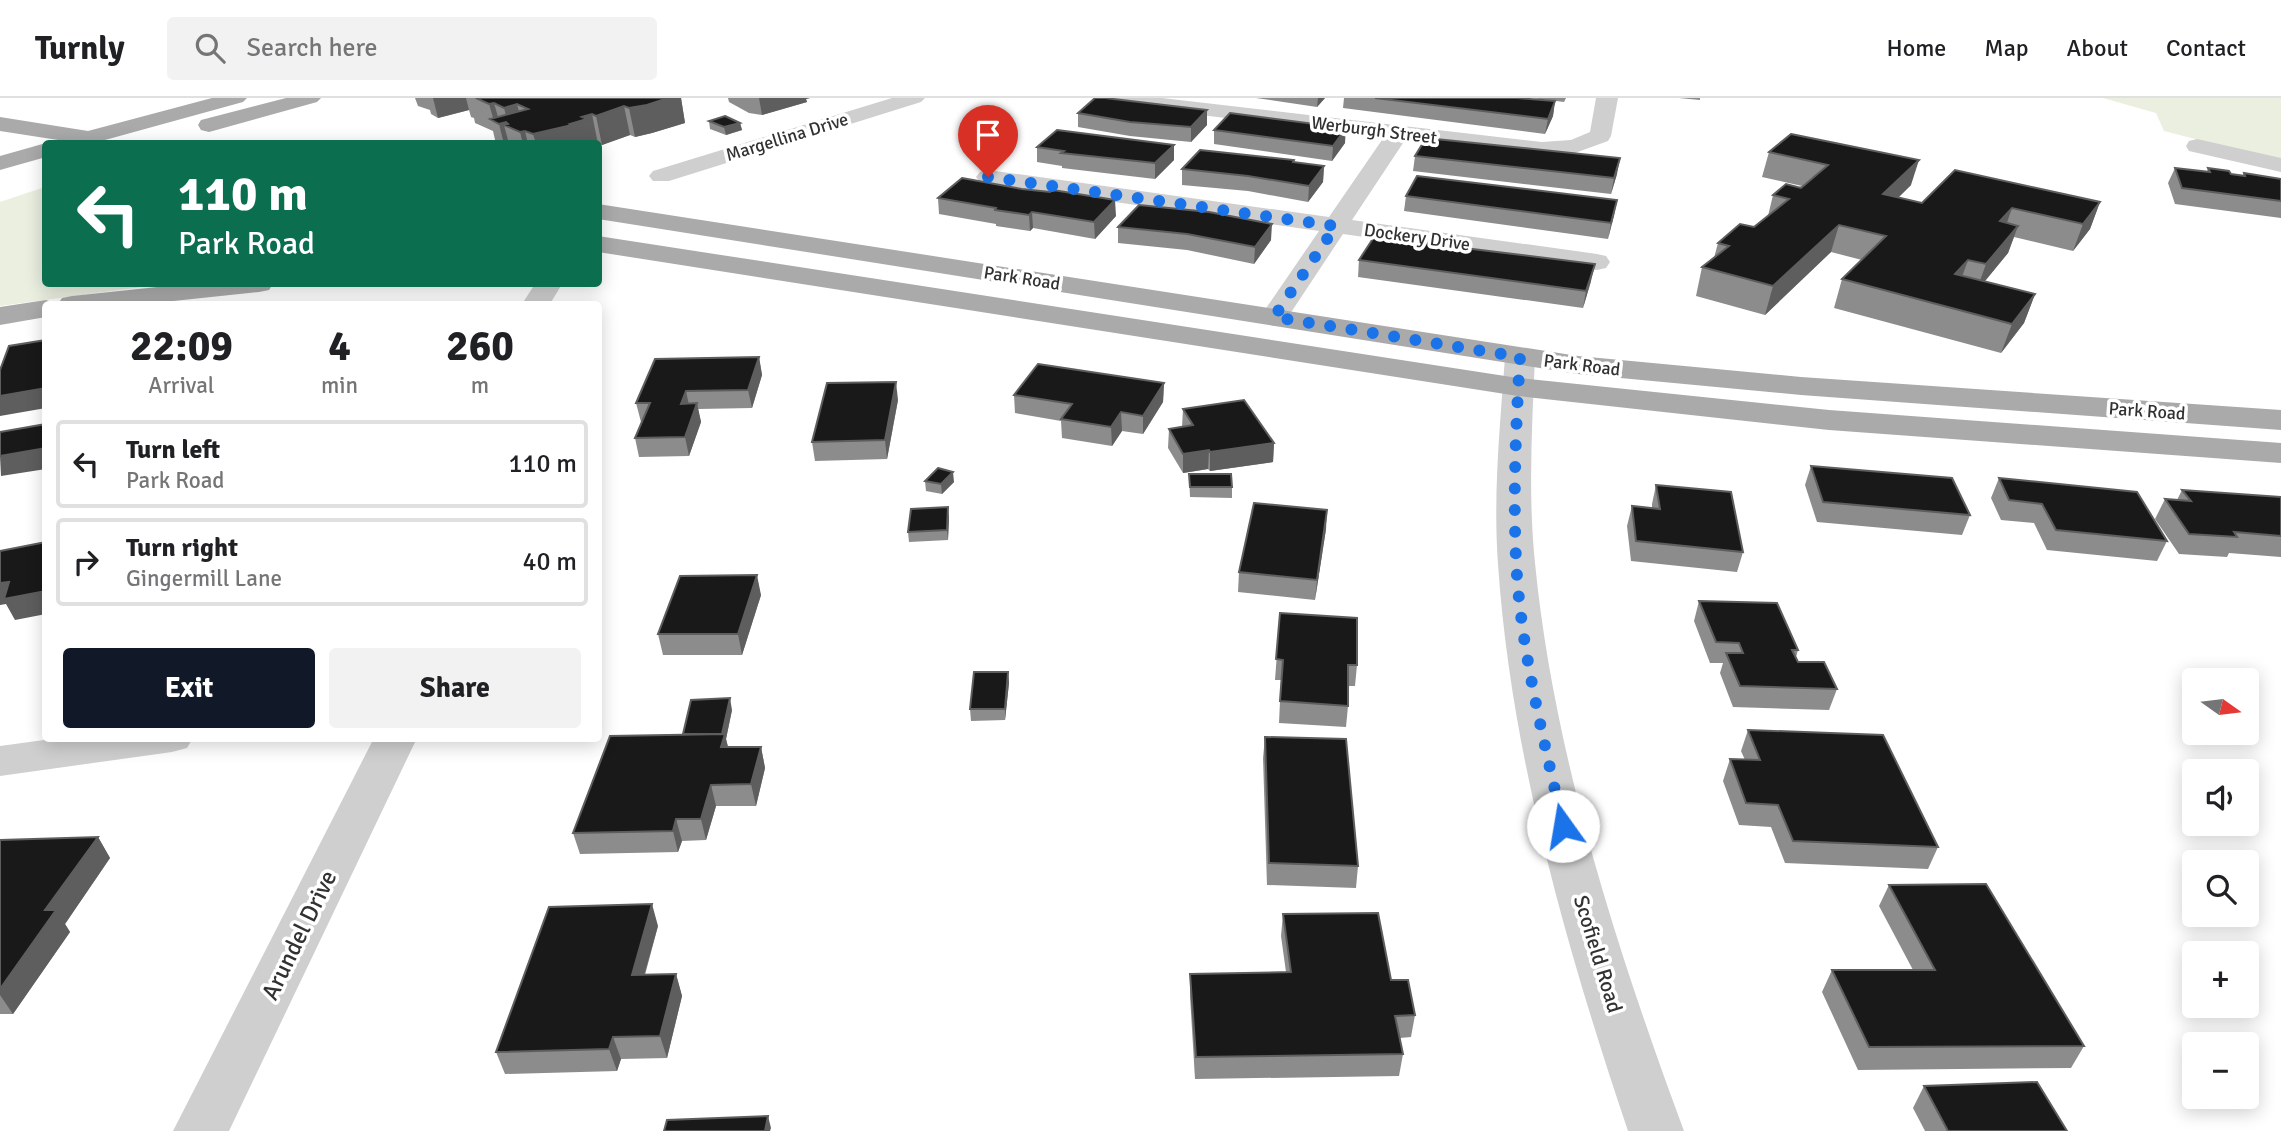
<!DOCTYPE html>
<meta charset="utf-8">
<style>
:root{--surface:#fff;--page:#f2f2f2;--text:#202124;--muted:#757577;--line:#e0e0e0;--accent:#111827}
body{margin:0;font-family:Signika,sans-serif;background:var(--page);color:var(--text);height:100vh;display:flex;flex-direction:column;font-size:26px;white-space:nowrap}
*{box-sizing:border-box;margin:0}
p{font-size:23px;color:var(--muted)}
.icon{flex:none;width:38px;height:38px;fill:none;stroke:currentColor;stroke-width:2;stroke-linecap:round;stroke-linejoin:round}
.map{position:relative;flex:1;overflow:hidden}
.sheet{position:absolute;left:42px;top:203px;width:560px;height:441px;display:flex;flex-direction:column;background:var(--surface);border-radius:7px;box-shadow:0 4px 18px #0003}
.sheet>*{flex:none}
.top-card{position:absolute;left:42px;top:42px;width:560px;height:147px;border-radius:7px;box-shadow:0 4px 18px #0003;background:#0b6e4f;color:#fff;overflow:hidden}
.needle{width:46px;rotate:104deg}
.tools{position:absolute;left:2182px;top:570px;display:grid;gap:14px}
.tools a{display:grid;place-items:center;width:77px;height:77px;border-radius:7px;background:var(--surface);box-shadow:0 4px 18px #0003;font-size:35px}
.pin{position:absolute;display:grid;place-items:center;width:60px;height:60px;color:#fff;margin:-72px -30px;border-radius:50% 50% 50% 0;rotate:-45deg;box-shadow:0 0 7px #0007}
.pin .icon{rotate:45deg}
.me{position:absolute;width:77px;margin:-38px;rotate:347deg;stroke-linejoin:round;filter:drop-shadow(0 0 5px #0008)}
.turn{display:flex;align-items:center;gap:24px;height:147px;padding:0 21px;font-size:32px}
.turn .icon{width:91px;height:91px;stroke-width:2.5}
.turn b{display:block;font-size:49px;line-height:60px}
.eta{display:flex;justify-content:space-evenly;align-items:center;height:119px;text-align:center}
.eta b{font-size:42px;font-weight:800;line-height:49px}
.cta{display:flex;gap:14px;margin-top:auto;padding:14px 21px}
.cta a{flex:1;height:80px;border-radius:7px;background:var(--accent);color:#fff;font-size:28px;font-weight:800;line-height:80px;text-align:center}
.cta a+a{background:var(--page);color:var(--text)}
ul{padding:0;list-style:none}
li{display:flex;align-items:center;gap:21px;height:88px;margin:0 14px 10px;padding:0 7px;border:4px solid var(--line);border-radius:7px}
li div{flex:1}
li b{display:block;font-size:26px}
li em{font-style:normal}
header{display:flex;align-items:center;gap:42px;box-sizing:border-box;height:98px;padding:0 35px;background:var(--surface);border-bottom:2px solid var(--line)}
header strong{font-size:33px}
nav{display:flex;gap:38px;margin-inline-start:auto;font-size:24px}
.search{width:490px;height:63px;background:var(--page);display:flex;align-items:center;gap:18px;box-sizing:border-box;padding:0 24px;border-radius:7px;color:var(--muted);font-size:26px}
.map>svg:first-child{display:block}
.green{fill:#eaefe0}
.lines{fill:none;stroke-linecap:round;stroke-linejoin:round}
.minor{fill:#cfcfcf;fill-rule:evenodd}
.major{fill:#aaa;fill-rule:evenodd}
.wall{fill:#8c8c8c}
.shaded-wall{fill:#5e5e5e}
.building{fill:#191919;stroke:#5e5e5e;stroke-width:2}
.route{stroke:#1a73e8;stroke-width:12;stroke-dasharray:0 21.6}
.labels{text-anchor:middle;stroke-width:7;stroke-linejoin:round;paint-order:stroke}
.far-street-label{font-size:18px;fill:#323232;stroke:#fff}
.street-label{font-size:21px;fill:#323232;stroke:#fff}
.near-street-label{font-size:24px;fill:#323232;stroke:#fff}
</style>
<header>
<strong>Turnly</strong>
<div class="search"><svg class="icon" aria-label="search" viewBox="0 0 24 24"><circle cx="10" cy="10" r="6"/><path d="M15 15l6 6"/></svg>Search here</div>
<nav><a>Home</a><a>Map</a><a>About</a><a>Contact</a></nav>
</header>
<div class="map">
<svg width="2281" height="1033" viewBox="0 0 2281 1033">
<rect width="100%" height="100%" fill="#fff"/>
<g class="green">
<path d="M2103 0H2281V63L2164 33 2156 15Z"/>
<path d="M45 89 46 186H163L0 208V104Z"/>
</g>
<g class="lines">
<g class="minor">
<path d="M892 0H925L921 4 669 83H653L649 78 653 73Z"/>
<path d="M1097 0H1162L1542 44 1571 42 1590 34 1596 0H1618L1611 38 1608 43 1575 55 1542 58 1405 42 1352 122 1597 156 1606 158 1610 164 1606 170 1597 172 1343 136 1284 225 1274 228 1264 225 1260 219 1319 133 988 86 980 84 976 79 980 74 988 72 1329 119 1384 39 1108 6 1101 4Z"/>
<path d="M2197 41 2281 60V74L2189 53 2186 48 2189 43Z"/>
<path d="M535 186H562L550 206H522Z"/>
<path d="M1520 250 1531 253 1535 259C1532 328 1528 397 1535 465 1554 658 1617 852 1684 1033H1628C1567 852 1511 657 1498 466 1493 397 1500 328 1505 259L1509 253Z"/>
<path d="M59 640H193L187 650 172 654 0 678V648Z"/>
<path d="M374 640H417L229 1033H173Z"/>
</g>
<g class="major">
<path d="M212 0H247L243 4 105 42 103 46H55L58 42 0 33V19L88 33Z"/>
<path d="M286 0H321L317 4 209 34 201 32 198 27 201 22Z"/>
<path d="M46 45V59L0 72V58Z"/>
<path d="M598 106 1578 258 1801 279 2281 312V332L1801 297 1578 276 598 121Z"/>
<path d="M598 138 1518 280 1829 312 2281 345V365L1829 332 1518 298 598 154Z"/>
<path d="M186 186H273L269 192 259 194 145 206H58L62 200 72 198Z"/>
<path d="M46 202 58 206H46V219L0 227V209Z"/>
</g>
</g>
<g class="wall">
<path d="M415 0H681L685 25 652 35 635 39 630 37 602 47 598 46H496L493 33 475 25 474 20 471 19 469 12 438 20 431 16 430 12 418 8Z"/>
<path d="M728 0H810L806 1 807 4 762 17 749 15 729 4Z"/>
<path d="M1256 0H1325L1317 9Z"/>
<path d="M1344 0H1517L1555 3 1553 18 1545 36 1343 10Z"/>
<path d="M1532 0H1566L1564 4Z"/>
<path d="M1679 0H1700V2Z"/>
<path d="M1207 12V27L1191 44 1130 38 1078 29V15Z"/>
<path d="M709 23 740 25 742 32 726 37 710 31Z"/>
<path d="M1214 32 1345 45 1332 63 1214 46Z"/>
<path d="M1791 36 1911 87 1899 99 1922 105 2100 104 2090 131 2073 153 2014 139 2008 155 1985 183 2035 196 2024 225 2001 255 1834 210 1842 181 1862 162 1831 154 1765 217 1696 198 1702 169 1714 160 1718 145 1754 129 1768 118 1773 97 1802 88 1762 79 1769 54Z"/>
<path d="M1037 49 1174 62 1155 81 1062 70V68L1037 64Z"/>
<path d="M1415 58 1617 76 1611 96 1413 73Z"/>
<path d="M1294 62V65L1324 68 1323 84 1308 104 1248 93 1182 87V71Z"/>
<path d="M2175 70 2207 74 2208 70 2231 76 2243 77 2244 75 2281 81V120L2175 106 2168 85Z"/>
<path d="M1406 98 1617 102 1608 141 1404 113Z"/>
<path d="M938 100 1116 118 1095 141 1033 130 1030 133 996 128V126L939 116Z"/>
<path d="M1118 129 1271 142 1254 166 1187 152 1118 145Z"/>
<path d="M1359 162 1591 183 1583 210 1358 179Z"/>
<path d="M759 259 762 277 752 310 698 311 701 324 689 358 639 359 635 340 642 323 641 324 636 305Z"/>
<path d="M1164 285 1163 304 1143 336 1122 333 1112 348 1062 340 1061 323 1015 315 1014 297Z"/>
<path d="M898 302 887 361 815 363 812 344Z"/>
<path d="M1183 311 1274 345 1273 364 1210 373 1208 371 1183 375 1168 350 1169 331 1182 329Z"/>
<path d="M1811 368 1970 417 1962 437 1817 424 1805 387Z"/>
<path d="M1189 376 1232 389V400L1190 399Z"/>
<path d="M1999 380 2167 443 2157 463 2047 452 2034 425 2001 422 1991 400Z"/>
<path d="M925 383 954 384 942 396 926 393Z"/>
<path d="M1656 387 1743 454 1737 474 1631 463 1627 428 1632 408 1652 410V406Z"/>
<path d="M2182 392 2281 399V459L2229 455 2227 459 2179 456 2155 421 2165 401 2177 402Z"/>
<path d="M949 419 948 442 909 444 908 434Z"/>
<path d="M1326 431 1315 502 1238 494 1239 474Z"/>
<path d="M761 497 742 557H663L658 536Z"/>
<path d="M1699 503 1798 552 1796 559 1798 564 1837 591 1829 612 1733 609 1720 575 1723 565H1710L1694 523Z"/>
<path d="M1280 515 1357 567 1355 588H1348V608L1346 629 1279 625 1281 582H1275Z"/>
<path d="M1008 574 1009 585 1005 622 971 623 970 611Z"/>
<path d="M732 612 726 641 728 649H761L765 670 756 708H716L706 742 682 743 678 754 580 756 573 735 683 636Z"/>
<path d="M1748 632 1938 749 1928 771 1785 765 1771 729 1739 727 1723 683 1730 661 1745 662 1741 653Z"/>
<path d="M1265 639 1358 768 1356 790 1267 787 1263 660Z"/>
<path d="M98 739 110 760 65 826 70 834 13 916H0V742Z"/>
<path d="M1889 787 2084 948 2071 970 1858 972 1822 894 1832 872H1913L1879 808Z"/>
<path d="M1283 816 1391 882 1415 917 1411 939 1400 940 1403 956 1399 978 1195 981 1190 898V876L1286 874 1281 838Z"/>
<path d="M658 828 645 877 676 876 682 898 667 960 621 961 617 973 505 976 496 954Z"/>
<path d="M1924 988 2067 1033H1925L1913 1010Z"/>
</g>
<g class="shaded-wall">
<path d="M433 0H466L469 12 438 20Z"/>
<path d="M668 0H681L685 25 652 35 635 39 629 10Z"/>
<path d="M759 0H810L806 1 807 4 762 17Z"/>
<path d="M1318 0H1325L1317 9Z"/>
<path d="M1555 3 1553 18 1545 36 1548 21Z"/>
<path d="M494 5 500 26 506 24V28L504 27 509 46H504L499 26 494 23 489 6Z"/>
<path d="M517 6 524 33H525L528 46H523L520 34 509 29 504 10Z"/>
<path d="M624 8 630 37 602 47 596 18Z"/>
<path d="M1207 12V27L1191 44V29Z"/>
<path d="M592 16 598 46H536L533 36 570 26 582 19Z"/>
<path d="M740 25 742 32 726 37 724 29Z"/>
<path d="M1346 30 1345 45 1332 63 1333 48Z"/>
<path d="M1174 47V62L1155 81V65Z"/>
<path d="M1620 60 1617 76 1611 96 1614 80Z"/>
<path d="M1919 62 1911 87 1875 122 1883 96Z"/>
<path d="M1324 68 1323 84 1308 104 1309 88Z"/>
<path d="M1115 102 1116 118 1095 141 1094 124Z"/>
<path d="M1617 102 1614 118 1608 141 1611 125Z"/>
<path d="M2100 104 2090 131 2073 153 2083 126Z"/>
<path d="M2012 110 2003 136 2000 123Z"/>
<path d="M1032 114 1033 130 1030 133 1029 117Z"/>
<path d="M1272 126 1271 142 1254 166 1255 149Z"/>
<path d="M1839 127 1831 154 1765 217 1773 188Z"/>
<path d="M2018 128 2008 155 1976 194 1986 166Z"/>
<path d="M1968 162 1958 190 1955 176Z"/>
<path d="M1595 166 1591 183 1583 210 1586 193Z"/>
<path d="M2035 196 2024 225 2001 255 2012 226Z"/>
<path d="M759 259 762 277 752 310 748 292Z"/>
<path d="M896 284 898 302 887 361 885 342Z"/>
<path d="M1164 285 1163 304 1143 336V318Z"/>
<path d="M46 290V310L0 318V298Z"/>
<path d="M686 293 690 312 681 306Z"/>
<path d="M697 305 701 324 689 358 685 339Z"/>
<path d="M1121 314 1122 333 1112 348 1111 329Z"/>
<path d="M1274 345 1273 364 1210 373V354Z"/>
<path d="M46 350V371L1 378 0 358Z"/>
<path d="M1209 352 1208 371 1183 375V356Z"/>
<path d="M953 374 954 384 942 396 941 386Z"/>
<path d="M948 409 949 419 948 442 947 432Z"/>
<path d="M1327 412 1326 431 1315 502 1317 482Z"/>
<path d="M757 477 761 497 742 557 738 536Z"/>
<path d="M9 484 46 493V516L15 522 6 506 0 507V485Z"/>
<path d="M1008 574 1009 585 1005 622V611Z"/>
<path d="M730 600 732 612 726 641 730 657 721 649 722 637Z"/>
<path d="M761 649 765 670 756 708 751 686Z"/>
<path d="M711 687 716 708 706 742 701 721Z"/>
<path d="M676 721 682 743 678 754 673 733Z"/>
<path d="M98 739 110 760 65 826 70 834 13 916 0 897V891L45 812Z"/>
<path d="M652 806 658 828 638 899 632 877Z"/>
<path d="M676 876 682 898 667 960 660 938Z"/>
<path d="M613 939 621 961 617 973 609 951Z"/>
<path d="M768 1018 771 1030 770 1033H765Z"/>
</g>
<g class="building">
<path d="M476 0H668L647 7 629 10 624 8 596 18 592 16 582 19 587 21 570 26 572 27 533 36 525 33 520 34 504 27 508 26 506 24 499 26 490 21 528 11 517 6 504 10 494 5 489 6Z"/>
<path d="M1095 0H1105L1207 12 1191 29 1130 24 1078 15Z"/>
<path d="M1375 0H1517L1555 3 1548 21Z"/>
<path d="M1230 15 1346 30 1333 48 1214 32Z"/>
<path d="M725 18 740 25 724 29 709 23Z"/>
<path d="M1057 32 1174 47 1155 65 1061 55 1064 53 1037 49Z"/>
<path d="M1791 36 1919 62 1883 96 1922 105 1955 72 2100 104 2083 126 2012 110 2000 123 2018 128 1986 166 1968 162 1955 176 2035 196 2012 226 1842 181 1886 138 1839 127 1773 188 1702 169 1729 148 1718 145 1740 126 1754 129 1789 101 1773 97 1786 86 1801 90 1828 67 1769 54Z"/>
<path d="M1426 40 1620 60 1614 80 1415 58Z"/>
<path d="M1200 52 1294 62 1293 64 1324 68 1309 88 1248 78 1182 71Z"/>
<path d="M2175 70 2210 74 2208 70 2229 73 2231 76 2245 78 2244 75 2281 81V103L2182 90Z"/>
<path d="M1417 78 1617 102 1611 125 1406 98Z"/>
<path d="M962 80 1022 91 1050 94 1053 92 1115 102 1094 124 1032 114 1029 117 995 112 996 110 938 100Z"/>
<path d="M1139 107 1209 114 1272 126 1255 149 1187 136 1118 129Z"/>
<path d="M1374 139 1595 166 1586 193 1359 162Z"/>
<path d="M46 242V290L0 298V272L9 248Z"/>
<path d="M759 259 748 292 686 293 681 306 697 305 685 339 635 340 650 305H636L655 261Z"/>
<path d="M1038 266 1164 285 1143 318 1121 314 1111 329 1061 321 1072 306 1014 297Z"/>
<path d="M896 284 885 342 812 344 827 285Z"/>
<path d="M1244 302 1274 345 1210 354 1209 352 1183 356 1169 331 1193 327 1183 311Z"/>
<path d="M46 326V350L0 358V334Z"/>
<path d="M1811 368 1952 380 1970 417 1823 404Z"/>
<path d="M938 370 953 374 941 386 925 383Z"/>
<path d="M1189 376H1231L1232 389H1190Z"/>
<path d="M1999 380 2137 394 2167 443 2056 432 2042 406 2009 402Z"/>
<path d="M1656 387 1731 394 1743 454 1636 443 1632 408 1660 411Z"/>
<path d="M2182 392 2281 399V438L2234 434 2237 439 2189 436 2165 401 2191 403Z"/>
<path d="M1254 405 1327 412 1317 482 1239 474Z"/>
<path d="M948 409 947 432 908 434 911 411Z"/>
<path d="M46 444V493L4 501 9 484 0 485V453Z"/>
<path d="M757 477 738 536H658L680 478Z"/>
<path d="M1699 503 1777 505 1798 552H1792L1798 564H1824L1837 591 1740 588 1726 555H1743L1739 545 1716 544Z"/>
<path d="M1280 515 1357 520V567H1348V608L1280 603 1283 562 1276 561Z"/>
<path d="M974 574H1008L1005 611H970Z"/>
<path d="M730 600 722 636H683L691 602Z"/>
<path d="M1748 632 1883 637 1938 749 1793 743 1778 707 1746 705 1730 661 1760 662Z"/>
<path d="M725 636 721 649H761L751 686 711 687 701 721H676L673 733 573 735 610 638Z"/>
<path d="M1265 639 1346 641 1358 768 1269 765Z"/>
<path d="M98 739 45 812H56L0 891V742Z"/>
<path d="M1986 786 2084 948 1869 949 1832 872H1935L1889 787Z"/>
<path d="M652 806 632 877 676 876 660 938 613 939 609 951 496 954 549 809Z"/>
<path d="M1378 815 1391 882H1408L1415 917 1395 918 1403 956 1196 959 1190 876 1291 874 1283 816Z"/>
<path d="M2037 984 2067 1033H1948L1924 988Z"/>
<path d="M768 1018 765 1033H664L667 1022Z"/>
</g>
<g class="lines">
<path class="route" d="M988 79 1336 128 1274 219 1520 259C1516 326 1513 393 1516 461 1520 550 1544 641 1563 728"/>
</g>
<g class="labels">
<g class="far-street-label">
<text transform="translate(1374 32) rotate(7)" y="6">Werburgh Street</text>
<text transform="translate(787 39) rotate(-17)" y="6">Margellina Drive</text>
<text transform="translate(1417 139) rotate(8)" y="6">Dockery Drive</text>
<text transform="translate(1022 180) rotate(9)" y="6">Park Road</text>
<text transform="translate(1582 267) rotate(7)" y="6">Park Road</text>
<text transform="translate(2147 313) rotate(4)" y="6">Park Road</text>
</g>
<g class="street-label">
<text transform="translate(1598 856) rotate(73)" y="7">Scofield Road</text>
</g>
<g class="near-street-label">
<text transform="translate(299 837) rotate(-64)" y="8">Arundel Drive</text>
</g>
</g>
</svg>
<div class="tools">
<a><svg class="needle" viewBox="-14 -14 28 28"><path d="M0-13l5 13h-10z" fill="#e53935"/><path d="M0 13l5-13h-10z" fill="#757577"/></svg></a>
<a><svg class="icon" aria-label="sound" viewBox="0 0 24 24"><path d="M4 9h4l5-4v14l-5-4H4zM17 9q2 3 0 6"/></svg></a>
<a><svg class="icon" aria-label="search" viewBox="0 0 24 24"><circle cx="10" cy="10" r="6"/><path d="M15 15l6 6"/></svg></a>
<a>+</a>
<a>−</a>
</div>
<div class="pin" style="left:988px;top:79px;background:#d93025"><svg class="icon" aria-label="arrive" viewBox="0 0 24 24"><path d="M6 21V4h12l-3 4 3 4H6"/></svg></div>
<svg class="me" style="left:1563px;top:728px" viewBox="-20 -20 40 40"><circle r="19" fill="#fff"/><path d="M0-13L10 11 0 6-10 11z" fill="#1a73e8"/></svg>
<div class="top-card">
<div class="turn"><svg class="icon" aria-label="left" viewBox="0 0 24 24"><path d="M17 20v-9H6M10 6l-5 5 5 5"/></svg><div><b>110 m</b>Park Road</div></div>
</div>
<section class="sheet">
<div class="eta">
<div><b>22:09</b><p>Arrival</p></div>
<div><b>4</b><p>min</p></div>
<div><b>260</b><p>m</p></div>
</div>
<ul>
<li><svg class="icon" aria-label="left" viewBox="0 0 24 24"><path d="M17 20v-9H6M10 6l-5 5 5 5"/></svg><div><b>Turn left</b><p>Park Road</p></div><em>110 m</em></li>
<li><svg class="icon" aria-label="right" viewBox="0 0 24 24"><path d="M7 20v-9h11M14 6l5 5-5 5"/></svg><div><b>Turn right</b><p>Gingermill Lane</p></div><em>40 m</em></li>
</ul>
<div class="cta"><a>Exit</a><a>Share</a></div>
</section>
</div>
